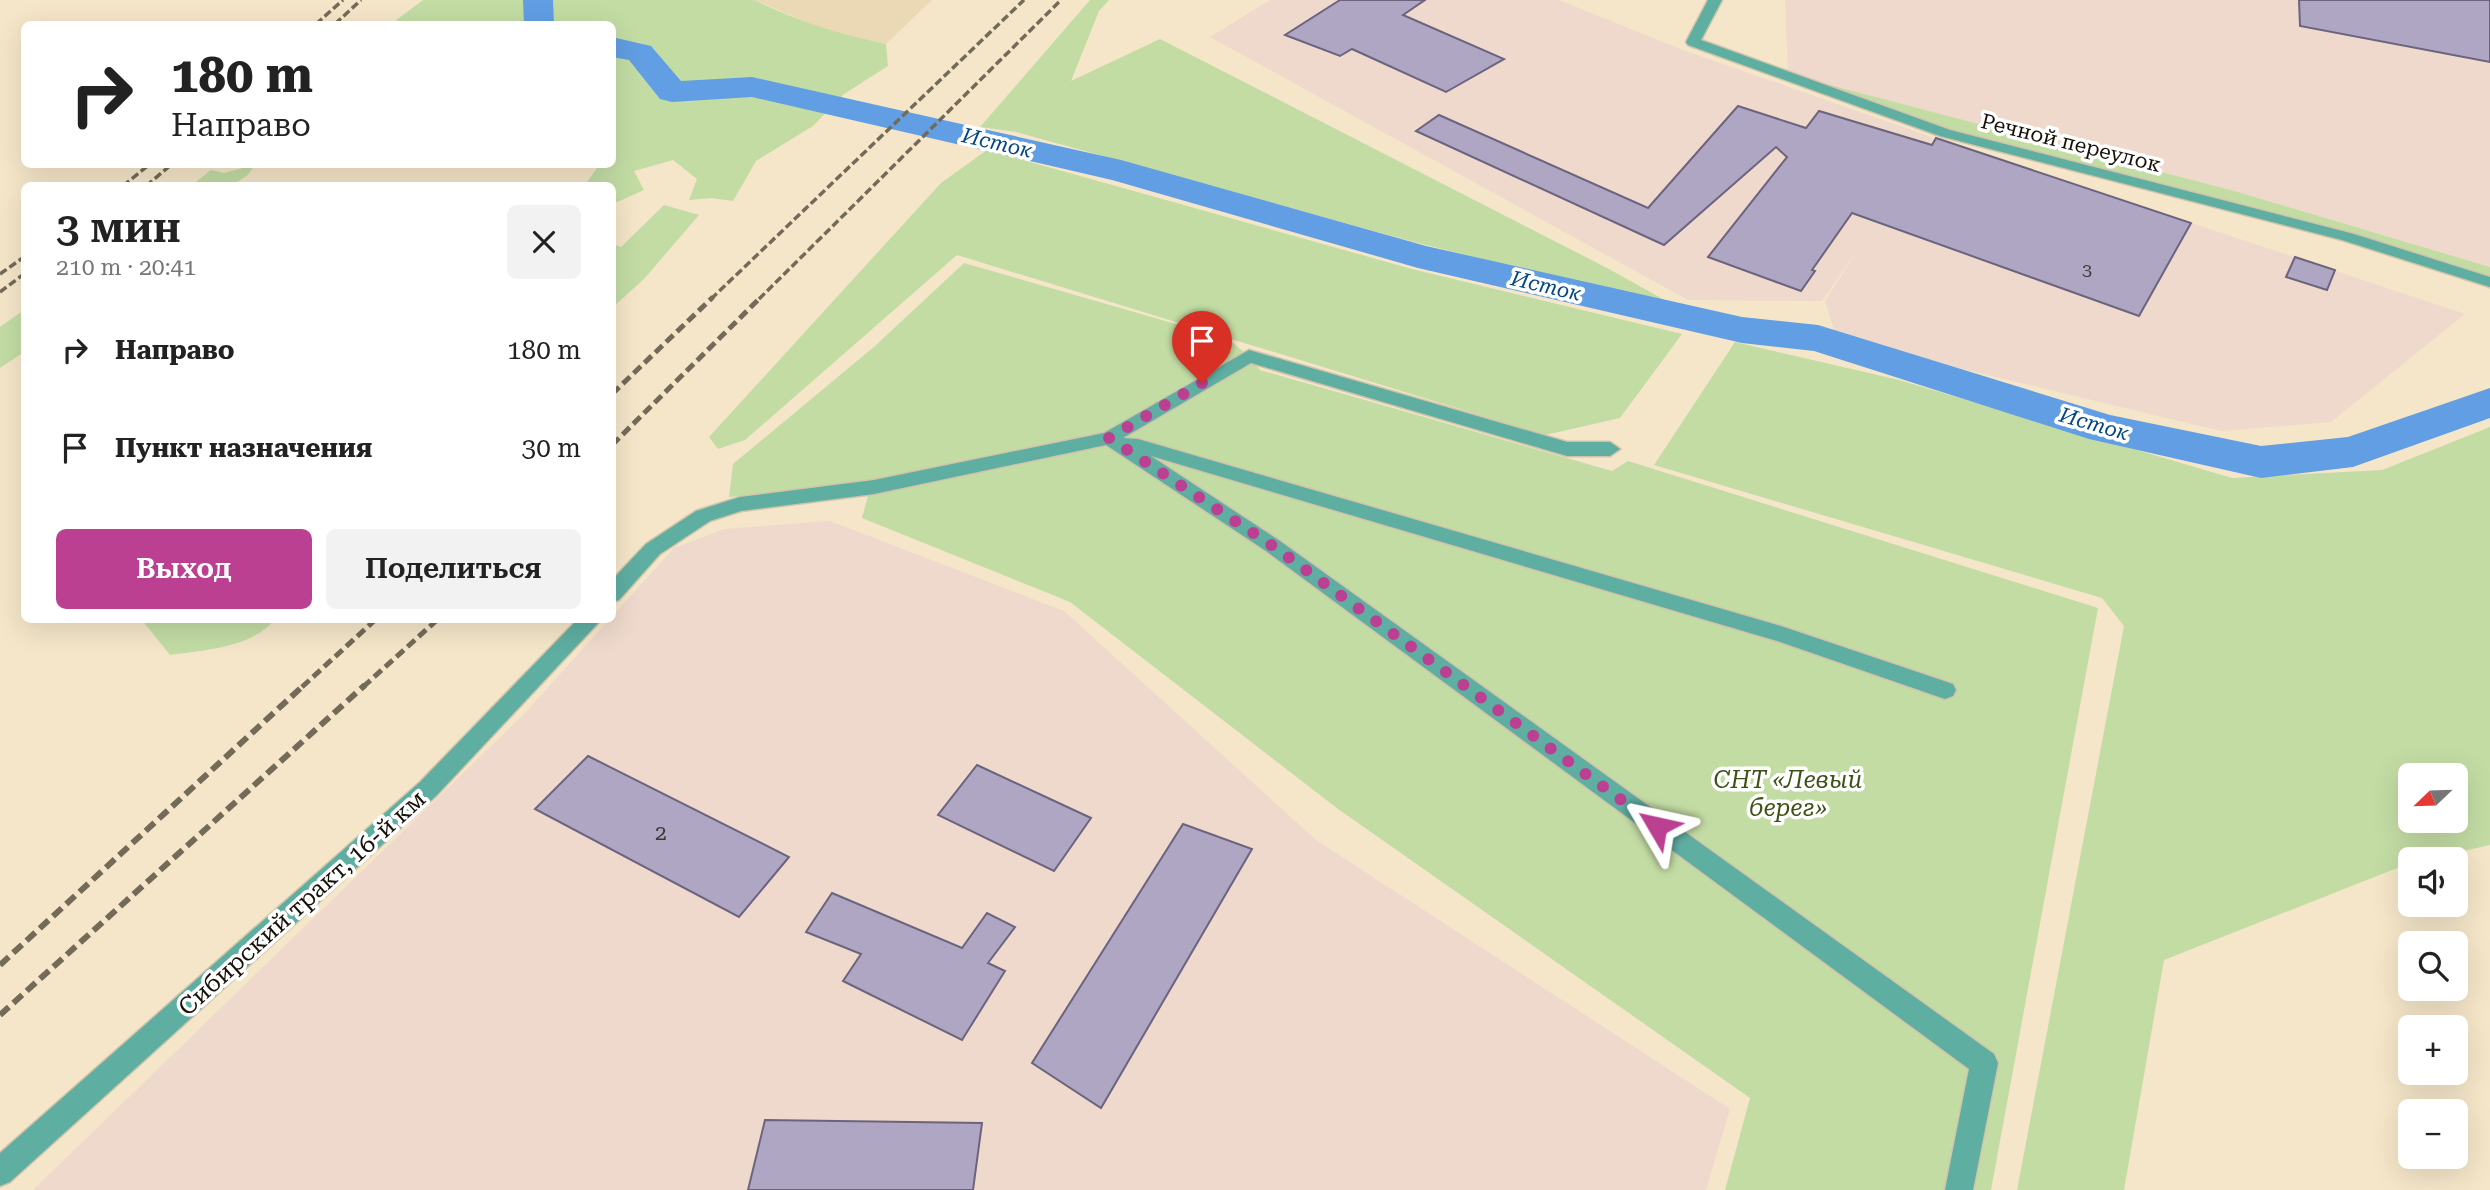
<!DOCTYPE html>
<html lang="ru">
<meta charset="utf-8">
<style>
:root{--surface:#fff;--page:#f2f2f2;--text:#222;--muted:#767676;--accent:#bb4092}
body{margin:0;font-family:"Roboto Serif",serif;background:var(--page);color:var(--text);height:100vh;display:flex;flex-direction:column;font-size:26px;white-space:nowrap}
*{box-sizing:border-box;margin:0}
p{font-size:23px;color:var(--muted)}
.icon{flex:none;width:38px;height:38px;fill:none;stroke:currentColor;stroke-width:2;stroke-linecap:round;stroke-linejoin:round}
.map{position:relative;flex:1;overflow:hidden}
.drawer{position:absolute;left:21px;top:182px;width:595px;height:441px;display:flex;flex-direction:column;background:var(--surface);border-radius:10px;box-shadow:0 7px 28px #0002}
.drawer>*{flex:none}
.hud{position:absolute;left:21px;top:21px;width:595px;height:147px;border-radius:10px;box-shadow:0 7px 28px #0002;background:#fff;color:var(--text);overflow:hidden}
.needle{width:46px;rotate:247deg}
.tools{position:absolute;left:2398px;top:763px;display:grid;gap:14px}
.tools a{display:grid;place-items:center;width:70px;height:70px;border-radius:10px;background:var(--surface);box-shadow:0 7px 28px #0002;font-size:35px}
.pin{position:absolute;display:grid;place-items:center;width:60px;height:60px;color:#fff;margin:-72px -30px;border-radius:50% 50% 50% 0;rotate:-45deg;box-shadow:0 0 7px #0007}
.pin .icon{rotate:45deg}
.me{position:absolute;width:77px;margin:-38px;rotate:306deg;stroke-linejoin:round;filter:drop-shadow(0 0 5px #0008)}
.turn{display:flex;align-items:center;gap:24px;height:147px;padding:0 35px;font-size:32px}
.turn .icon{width:91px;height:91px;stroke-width:2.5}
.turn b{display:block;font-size:49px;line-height:60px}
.round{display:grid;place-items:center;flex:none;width:74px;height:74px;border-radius:10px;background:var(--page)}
.head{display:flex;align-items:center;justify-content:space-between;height:119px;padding:0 35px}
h1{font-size:42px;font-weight:600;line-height:52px}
.button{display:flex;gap:14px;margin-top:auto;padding:14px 35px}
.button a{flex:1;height:80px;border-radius:10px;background:var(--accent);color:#fff;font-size:28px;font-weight:600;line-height:80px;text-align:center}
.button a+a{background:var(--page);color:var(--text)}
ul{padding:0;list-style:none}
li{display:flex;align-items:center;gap:21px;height:98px;padding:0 35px}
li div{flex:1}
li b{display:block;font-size:26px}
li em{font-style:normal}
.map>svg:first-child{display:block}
.built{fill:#ebd9b5}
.industrial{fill:#eed9cc}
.green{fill:#c3dca4;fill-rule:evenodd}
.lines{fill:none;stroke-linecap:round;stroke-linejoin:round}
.river{fill:#629ee3;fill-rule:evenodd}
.building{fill:#aea6c2;stroke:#6c647f;stroke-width:2}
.street-casing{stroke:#d1c4aa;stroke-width:3}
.street{fill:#5faea2;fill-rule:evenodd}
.rail-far2{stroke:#736a58;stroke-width:3.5;stroke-dasharray:8 3.5;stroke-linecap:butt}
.rail-far1{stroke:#736a58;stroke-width:5;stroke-dasharray:10 5;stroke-linecap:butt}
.rail{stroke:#736a58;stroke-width:6;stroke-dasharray:12 6;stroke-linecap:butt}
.route{stroke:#bb4092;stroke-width:12;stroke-dasharray:0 21.6}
.labels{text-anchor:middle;stroke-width:7;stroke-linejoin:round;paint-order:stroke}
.far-number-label{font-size:18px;fill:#3d3736}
.far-water-label{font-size:21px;font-style:italic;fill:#024784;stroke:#fff}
.far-street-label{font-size:21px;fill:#171208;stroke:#fff}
.number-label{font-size:21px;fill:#3d3736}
.park-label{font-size:24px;font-style:italic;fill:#3c5316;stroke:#fff}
.street-label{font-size:24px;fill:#171208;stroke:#fff}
</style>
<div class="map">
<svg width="2490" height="1190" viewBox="0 0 2490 1190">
<rect width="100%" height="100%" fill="#f5e6c9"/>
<path class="built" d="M755 0H932L886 44 829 32Z"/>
<g class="industrial">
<path d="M1270 0H1559L1683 50 1934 138 1902 186 1936 138 2465 314 2331 422 2221 431 1837 339 1825 301 1858 250 1822 301 1688 300 1210 37Z"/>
<path d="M1785 0H2490V267L2238 192 1807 79 1788 71Z"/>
<path d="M830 521 1064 611 1316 840 1730 1109 1706 1190H33L524 714 674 548 724 529Z"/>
</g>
<g class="green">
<path d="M423 0H755C798 22 839 34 886 44L888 66 844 94 813 126 756 161 733 201 711 198 689 200 697 179 673 160 634 171 644 190 613 204 612 186 585 185 599 165 612 164V24H391Z"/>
<path d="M1090 0H1109L1099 11 1071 81 1160 39 1609 269 1677 307 1414 242 1016 132 980 127Z"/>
<path d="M1807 79 2238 192 2490 267V278L1945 133Z"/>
<path d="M987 150 1412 269 1682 334 1620 418 1545 435 957 255 745 440 718 449 709 437 941 183Z"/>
<path d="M254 165C244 189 213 186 192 185L211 170 224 173Z"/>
<path d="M664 205 699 215 644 279 613 307V244L621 247Z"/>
<path d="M964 263 1228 339 1249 356 1260 370 1612 471 1628 461 2098 608 1991 1190H1725L1750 1098 1338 809 1070 602 862 518 872 481 729 497 733 464 875 346Z"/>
<path d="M24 310V352L0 368V327Z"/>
<path d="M1735 342 1899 380 2232 478 2382 470 2490 427V845L2428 859H2410V863L2164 960 2124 1190H2017L2124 626 2102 598 1654 465ZM2410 775H2455V821H2410Z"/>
<path d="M142 620H274C252 648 203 650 170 655Z"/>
</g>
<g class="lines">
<g class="river">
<path d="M523 0H553L554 24H524Z"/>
<path d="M612 37 651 46 681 81 752 77 1121 160 1426 246 1742 317 1818 325 2110 415 2261 446 2348 437 2490 388V418L2353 467 2261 478 2089 439 1814 351 1742 343 1418 268 1112 180 752 97 672 102 660 99 629 60 612 57Z"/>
</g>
</g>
<g class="building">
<path d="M1340 0H1425L1403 15 1504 59 1446 92 1352 49 1340 56 1285 35Z"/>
<path d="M2299 0H2490V62L2300 26Z"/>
<path d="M1738 106 1806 128 1819 111 1932 145 1936 138 2191 223 2139 316 1852 213 1812 270 1815 271 1801 291 1708 257 1787 157 1776 147 1664 245 1416 131 1439 115 1648 208Z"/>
<path d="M2295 257 2335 270 2327 290 2286 277Z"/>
<path d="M588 756 789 857 739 917 535 809Z"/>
<path d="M977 765 1091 818 1054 871 938 815Z"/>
<path d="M1183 824 1252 849 1101 1108 1032 1063Z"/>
<path d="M832 893 962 948 987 913 1015 927 988 963 1005 971 962 1040 843 981 861 954 806 932Z"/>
<path d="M765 1120 982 1123 973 1190H748Z"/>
</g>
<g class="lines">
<defs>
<g id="street">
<path d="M1708 0H1722L1701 40 1950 130 2354 234 2490 277V287L2342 240 1940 136 1688 45 1686 42Z"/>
<path d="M1249 350 1567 442H1610L1620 449 1610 456H1567L1251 363 1123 438 1138 439 1781 626 1953 684 1956 690 1953 696 1945 699 1777 641 1151 456 1280 541 1994 1054 1998 1063 1973 1190H1945L1969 1069 1266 551 1106 445 874 494 741 511 710 521 660 554 619 600 612 602V580L646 544 696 511 740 497 874 480 1104 433Z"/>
<path d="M577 620H601L436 796 10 1182 0 1186V1153L420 782Z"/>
</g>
</defs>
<use href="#street" class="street-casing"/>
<use href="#street" class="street"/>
<g class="rail-far2">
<path d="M316 24 343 0"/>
<path d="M335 24 361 0"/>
<path d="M123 186 150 164"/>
<path d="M146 186 172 164"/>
<path d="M0 274 24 257"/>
<path d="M0 292 24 274"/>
<path d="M711 299 1024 0"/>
<path d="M759 299 1061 0"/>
</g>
<g class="rail-far1">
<path d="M612 394 713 297"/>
<path d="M612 445 761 297"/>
<path d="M302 687 375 620"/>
<path d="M363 687 437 620"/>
</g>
<g class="rail">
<path d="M0 965 304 685"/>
<path d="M0 1015 365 685"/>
</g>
</g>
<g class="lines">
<path class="route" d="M1202 383 1109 438 1273 546 1657 826"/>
</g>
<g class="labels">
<g class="far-number-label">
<text x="2087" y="276">3</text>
</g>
<g class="far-water-label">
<text transform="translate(997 143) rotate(13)" y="7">Исток</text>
<text transform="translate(1546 286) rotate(13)" y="7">Исток</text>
<text transform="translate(2094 424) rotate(16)" y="7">Исток</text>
</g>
<g class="far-street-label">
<text transform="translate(2071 143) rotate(14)" y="7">Речной переулок</text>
</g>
<g class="number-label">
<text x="661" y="840">2</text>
</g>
<g class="park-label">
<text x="1788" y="788">СНТ «Левый<tspan x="1788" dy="28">берег»</tspan></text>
</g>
<g class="street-label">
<text transform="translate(302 903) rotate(-42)" y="8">Сибирский тракт, 16-й км</text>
</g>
</g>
</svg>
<div class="tools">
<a><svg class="needle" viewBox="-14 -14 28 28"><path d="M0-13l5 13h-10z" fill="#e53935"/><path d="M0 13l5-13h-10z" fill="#767676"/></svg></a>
<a><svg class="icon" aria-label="sound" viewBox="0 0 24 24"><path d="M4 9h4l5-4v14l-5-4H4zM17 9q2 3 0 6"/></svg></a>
<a><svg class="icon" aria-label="search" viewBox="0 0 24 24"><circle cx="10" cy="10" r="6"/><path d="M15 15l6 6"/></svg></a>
<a>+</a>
<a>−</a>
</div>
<div class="pin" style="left:1202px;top:383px;background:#d93025"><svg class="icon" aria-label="arrive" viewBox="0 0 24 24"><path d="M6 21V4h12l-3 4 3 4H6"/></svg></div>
<svg class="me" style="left:1657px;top:826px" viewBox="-20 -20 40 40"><path d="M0-17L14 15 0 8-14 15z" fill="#bb4092" stroke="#fff" stroke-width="4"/></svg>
<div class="hud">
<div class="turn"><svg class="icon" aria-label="right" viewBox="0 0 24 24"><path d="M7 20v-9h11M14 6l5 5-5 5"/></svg><div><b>180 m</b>Направо</div></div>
</div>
<section class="drawer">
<div class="head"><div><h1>3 мин</h1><p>210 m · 20:41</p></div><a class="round"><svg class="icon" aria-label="close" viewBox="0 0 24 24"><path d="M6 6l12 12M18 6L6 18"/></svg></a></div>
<ul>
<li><svg class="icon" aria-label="right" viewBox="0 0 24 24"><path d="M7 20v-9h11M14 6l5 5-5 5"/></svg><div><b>Направо</b></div><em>180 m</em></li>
<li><svg class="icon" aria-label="arrive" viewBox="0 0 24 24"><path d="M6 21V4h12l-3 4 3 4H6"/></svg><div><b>Пункт назначения</b></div><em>30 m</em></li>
</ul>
<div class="button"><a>Выход</a><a>Поделиться</a></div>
</section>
</div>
